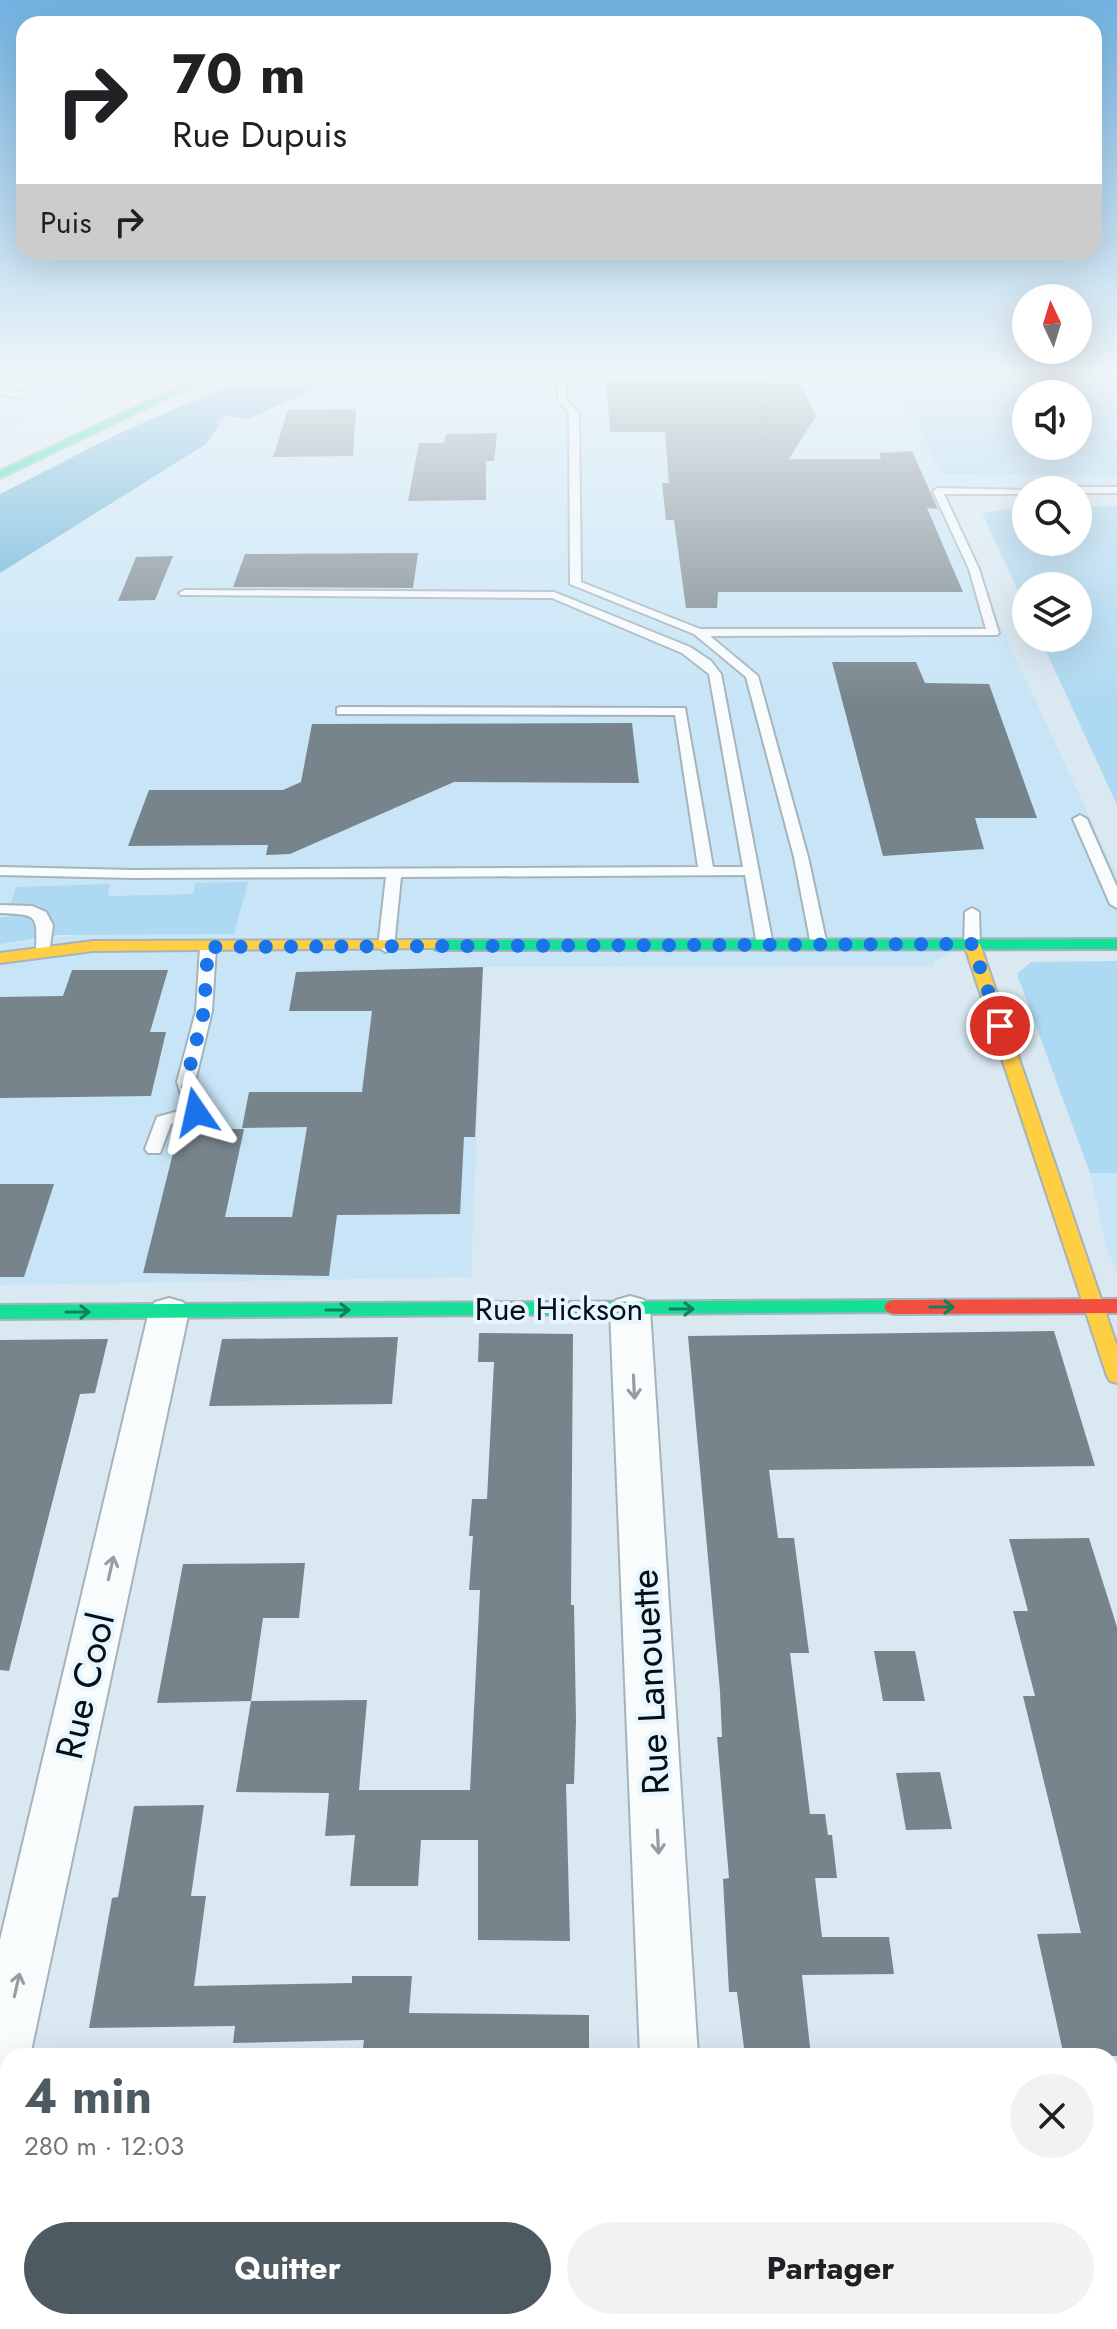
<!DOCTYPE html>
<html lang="fr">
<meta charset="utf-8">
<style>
:root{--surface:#fff;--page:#f2f2f2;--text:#202124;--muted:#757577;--accent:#4e5a62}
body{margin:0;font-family:Jost,sans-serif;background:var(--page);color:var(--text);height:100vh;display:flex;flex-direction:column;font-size:30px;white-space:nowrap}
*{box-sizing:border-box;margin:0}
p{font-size:26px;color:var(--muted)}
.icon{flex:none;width:44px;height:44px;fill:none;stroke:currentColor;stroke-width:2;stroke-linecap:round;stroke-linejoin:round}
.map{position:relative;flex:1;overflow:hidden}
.side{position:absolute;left:0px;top:2048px;width:1118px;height:282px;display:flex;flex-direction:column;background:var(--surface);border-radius:24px 24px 0 0;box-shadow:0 8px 32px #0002}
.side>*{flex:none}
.banner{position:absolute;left:16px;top:16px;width:1086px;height:244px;border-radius:24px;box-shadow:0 8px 32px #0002;background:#fff;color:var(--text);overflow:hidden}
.needle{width:52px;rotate:356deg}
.buttons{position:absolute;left:1012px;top:284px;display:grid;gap:16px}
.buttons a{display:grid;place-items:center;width:80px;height:80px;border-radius:50%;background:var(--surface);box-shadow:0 8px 32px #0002;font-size:40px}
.pin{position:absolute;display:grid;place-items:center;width:68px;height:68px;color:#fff;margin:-34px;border:4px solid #fff;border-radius:50%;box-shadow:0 2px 8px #0007}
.me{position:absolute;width:88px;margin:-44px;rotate:349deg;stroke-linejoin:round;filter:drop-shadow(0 0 6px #0008)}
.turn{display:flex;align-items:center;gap:28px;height:168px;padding:0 24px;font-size:36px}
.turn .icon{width:104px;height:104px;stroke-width:2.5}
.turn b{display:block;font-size:56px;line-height:68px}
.then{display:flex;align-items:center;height:76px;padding:0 24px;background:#0003;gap:16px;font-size:30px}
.round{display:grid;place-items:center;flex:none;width:84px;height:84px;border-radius:42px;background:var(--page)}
.head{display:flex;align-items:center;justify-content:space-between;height:136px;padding:0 24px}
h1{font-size:48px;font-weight:700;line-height:60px;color:var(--accent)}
.cta{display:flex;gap:16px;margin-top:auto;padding:16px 24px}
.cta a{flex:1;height:92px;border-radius:48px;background:var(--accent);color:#fff;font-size:32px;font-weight:700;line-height:92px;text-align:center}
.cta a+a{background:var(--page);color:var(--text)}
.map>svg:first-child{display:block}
.built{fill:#c7e5f7;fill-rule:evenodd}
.green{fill:#aed9f2;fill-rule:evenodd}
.water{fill:#60afd6}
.building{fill:#78848c}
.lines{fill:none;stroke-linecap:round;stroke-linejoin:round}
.lane-casing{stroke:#a6b3bb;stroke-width:4}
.street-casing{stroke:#a6b3bb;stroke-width:4}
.fast-casing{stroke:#a6b3bb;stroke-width:4}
.slow-casing{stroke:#a6b3bb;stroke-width:4}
.jam-casing{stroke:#a6b3bb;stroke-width:4}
.lane{fill:#f9fcfd;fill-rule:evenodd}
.street{fill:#f9fcfd;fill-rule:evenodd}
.fast{fill:#16e098;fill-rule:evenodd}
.slow{fill:#ffcf43;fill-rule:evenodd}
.jam{fill:#f24e42;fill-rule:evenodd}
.oneway{stroke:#0d825d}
.oneway2{stroke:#979da0}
.route{stroke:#1a73e8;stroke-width:14;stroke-dasharray:0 25.2}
.labels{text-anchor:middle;stroke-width:8;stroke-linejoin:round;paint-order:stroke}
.street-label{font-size:32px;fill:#030e15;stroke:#e7f5fe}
.near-street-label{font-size:38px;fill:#030e15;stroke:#e7f5fe}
</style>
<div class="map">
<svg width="1117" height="2329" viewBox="0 0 1117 2329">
<rect width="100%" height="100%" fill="#d9e8f1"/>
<g class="built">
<path d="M0 375H128L0 431Z"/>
<path d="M343 375H1117V492L938 491 1117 876V938L972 944 936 960 933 966 483 967 471 1277 0 1285V944L87 934 248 883H197L194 894 107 896 110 885 0 917V573L206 444 216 429 214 423 227 416 248 419 323 383 311 380 315 378 333 380ZM1026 394H1078V446H1026Z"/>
<path d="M1090 1173H1117V1272L1107 1248Z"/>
</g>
<g class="green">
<path d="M891 375H1117V475L942 474ZM1026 394H1078V446H1026Z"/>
<path d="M1117 506V805L1040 638H1078V586H1026V608L982 513 1026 507V542H1078V507Z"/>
<path d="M248 882 234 934 60 935 0 944V917H7L16 887 110 884 108 896 193 894 196 883Z"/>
<path d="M1117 961V1173H1090L1017 974 1031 962Z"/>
</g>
<path class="water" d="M253 375H343L333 380 315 378 311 381 325 384 248 419 227 416 216 422 220 424 206 444 0 573V494L124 431Z"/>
<g class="building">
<path d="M606 380 800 383 816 416 789 459H881L879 453 912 451 938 509 927 508 963 592H718L717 608H686L674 520H666L662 483H669L665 432H610Z"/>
<path d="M356 409 353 456 273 457 288 410Z"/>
<path d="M497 433 494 461H486V500L408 501 419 443H444L446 434Z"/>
<path d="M418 553 413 588 233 587 245 554Z"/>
<path d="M173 556 155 600 118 601 136 557Z"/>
<path d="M832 662H916L925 683 989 684 1037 818H975L984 849 883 856Z"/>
<path d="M632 723 639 783 454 782 290 854 266 855 268 845 128 846 149 790H283L301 782 312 724Z"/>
<path d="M483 967 475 1137H464L460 1214 337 1215 329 1276 143 1273 179 1129H244L225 1217H292L307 1127 242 1128 249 1092H362L372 1011H289L296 972Z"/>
<path d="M72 970H168L150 1032H166L151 1096 0 1098V997L63 996Z"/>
<path d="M0 1184H54L24 1277H0Z"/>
<path d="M1054 1331 1095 1466 769 1470 778 1538H794L809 1653H790L810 1814H825L828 1835H832L837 1878H815L822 1937H889L894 1974 802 1975 811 2056H745L737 1992H729L723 1879 729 1878 717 1737H722L720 1691 688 1336Z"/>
<path d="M479 1333 573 1334 571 1605H574L576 1720 574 1784H566L570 1941 478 1940V1840H421L418 1886H350L355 1835 325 1836 329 1793 236 1792 251 1701 367 1700 359 1790H470L480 1590H469L473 1536H469L472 1499H487L494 1362H478Z"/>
<path d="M398 1337 392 1404 209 1406 222 1339Z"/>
<path d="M108 1339 95 1393 80 1394 9 1671 0 1670V1340Z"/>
<path d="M1089 1538 1117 1627V2056H1064L1037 1934 1081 1933 1023 1696H1035L1013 1611H1028L1009 1539Z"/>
<path d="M305 1563 299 1618H263L251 1701 157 1703 183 1564Z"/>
<path d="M874 1651H915L925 1701H883Z"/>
<path d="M940 1772 952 1829 906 1830 896 1773Z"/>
<path d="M204 1805 191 1896H206L194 1986 352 1983V1976H412L409 2013 589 2015V2056H362L364 2040 233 2043 235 2026 89 2028 112 1898 118 1897 134 1806Z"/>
</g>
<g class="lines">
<defs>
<g id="lane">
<path d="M558 375H566V400L579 413 581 582 700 629H986L969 569 933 491 938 488 1030 490H1026V494H944L979 569 999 633 997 635 710 636 758 676 808 857 827 945 824 948H814L811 945 794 857 746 677 694 634 570 584 569 413 558 400Z"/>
<path d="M0 388 23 393 24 395 20 398 0 394Z"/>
<path d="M1078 487H1117V493H1078V490H1073Z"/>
<path d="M185 590 554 592 690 647 711 661 721 674 773 945 765 950 757 945 745 875 401 877 394 947 386 952 378 947 386 877 133 878 0 875V867L133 870 698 867 675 715 337 714V708L341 707 685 708 713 867H743L709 674 682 653 552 598 181 595 179 593Z"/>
<path d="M1080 815 1087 819 1117 887V908L1110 904 1073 819Z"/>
<path d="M0 905 32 906 46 912 53 925 49 953H39L36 950C38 913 36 915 0 913Z"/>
<path d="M972 908 979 912 980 944 972 949 964 944 965 912Z"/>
<path d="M208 942 216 947 212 1011 195 1082 205 1112 202 1116 171 1124 160 1153H148L145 1149 157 1117 186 1109 177 1082 196 1011 200 947Z"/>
</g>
<g id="street">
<path d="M630 1296 644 1300 650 1309 698 2056H640L610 1309 616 1300Z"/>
<path d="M169 1298 183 1302 189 1311 30 2056H8V2086L0 2089V1940L149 1311 155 1302Z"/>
<rect x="650" y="2322" width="64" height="7"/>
</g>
<g id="fast">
<path d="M204 375H215L0 478V471Z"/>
<path d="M1117 939V949L436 950 428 945 436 940Z"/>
<path d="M894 1300 901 1302 904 1307 901 1312 0 1319V1305Z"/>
</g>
<g id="slow">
<path d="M972 939 980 944 1117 1346V1383L1110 1381 1107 1376 964 944Z"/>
<path d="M436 940 444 945 441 948 93 951 0 963V953L93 941Z"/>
</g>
<path id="jam" d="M1117 1299V1313L894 1314 887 1312 884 1307 887 1302 894 1300Z"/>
</defs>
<use href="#lane" class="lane-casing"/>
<use href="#street" class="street-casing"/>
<use href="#fast" class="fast-casing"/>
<use href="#slow" class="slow-casing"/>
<use href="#jam" class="jam-casing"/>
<use href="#lane" class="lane"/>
<use href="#street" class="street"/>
<use href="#fast" class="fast"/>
<use href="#slow" class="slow"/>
<use href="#jam" class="jam"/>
</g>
<defs><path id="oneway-shaft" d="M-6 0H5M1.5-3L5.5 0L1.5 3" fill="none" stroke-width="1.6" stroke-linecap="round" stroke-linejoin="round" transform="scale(2)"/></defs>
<g class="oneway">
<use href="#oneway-shaft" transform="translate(942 1307)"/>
<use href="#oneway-shaft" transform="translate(682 1309)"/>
<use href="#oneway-shaft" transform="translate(338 1310)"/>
<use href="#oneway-shaft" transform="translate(78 1312)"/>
</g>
<g class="oneway2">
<use href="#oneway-shaft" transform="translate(634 1387) rotate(87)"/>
<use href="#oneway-shaft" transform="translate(111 1568) rotate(-77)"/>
<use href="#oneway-shaft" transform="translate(658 1842) rotate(87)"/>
<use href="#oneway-shaft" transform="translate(17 1985) rotate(-77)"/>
</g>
<linearGradient id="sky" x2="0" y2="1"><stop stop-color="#71b2e1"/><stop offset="0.53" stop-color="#eef5f9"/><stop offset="1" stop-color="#eef5f9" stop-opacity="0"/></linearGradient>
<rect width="1117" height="701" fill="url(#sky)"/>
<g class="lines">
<path class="route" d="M196 1112 186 1082 204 1011 208 947 972 944 1000 1026"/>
</g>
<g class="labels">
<g class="street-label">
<text x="559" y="1320">Rue Hickson</text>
</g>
<g class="near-street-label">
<text transform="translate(650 1682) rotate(-93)" y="13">Rue Lanouette</text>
<text transform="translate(85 1686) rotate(-77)" y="13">Rue Cool</text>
</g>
</g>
</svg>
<div class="buttons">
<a><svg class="needle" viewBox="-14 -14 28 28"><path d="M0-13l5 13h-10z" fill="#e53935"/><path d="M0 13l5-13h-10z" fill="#757577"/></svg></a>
<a><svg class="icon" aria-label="sound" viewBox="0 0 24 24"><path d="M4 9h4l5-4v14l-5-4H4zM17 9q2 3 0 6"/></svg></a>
<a><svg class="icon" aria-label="search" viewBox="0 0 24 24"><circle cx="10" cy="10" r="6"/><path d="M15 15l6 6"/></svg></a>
<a><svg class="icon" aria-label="layers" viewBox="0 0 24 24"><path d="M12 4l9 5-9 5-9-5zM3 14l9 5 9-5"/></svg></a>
</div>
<div class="pin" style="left:1000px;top:1026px;background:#d93025"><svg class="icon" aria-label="arrive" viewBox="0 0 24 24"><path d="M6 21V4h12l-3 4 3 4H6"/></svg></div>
<svg class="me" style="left:196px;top:1112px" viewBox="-20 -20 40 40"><path d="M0-17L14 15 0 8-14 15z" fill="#1a73e8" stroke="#fff" stroke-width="4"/></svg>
<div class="banner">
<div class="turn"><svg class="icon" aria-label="right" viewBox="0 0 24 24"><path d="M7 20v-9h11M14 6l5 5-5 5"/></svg><div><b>70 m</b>Rue Dupuis</div></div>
<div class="then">Puis<svg class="icon" aria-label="right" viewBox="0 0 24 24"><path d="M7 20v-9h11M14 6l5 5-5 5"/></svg></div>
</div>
<section class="side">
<div class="head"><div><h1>4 min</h1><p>280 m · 12:03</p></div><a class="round"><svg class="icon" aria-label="close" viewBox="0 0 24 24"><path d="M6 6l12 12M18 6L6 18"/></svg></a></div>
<div class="cta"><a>Quitter</a><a>Partager</a></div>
</section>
</div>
